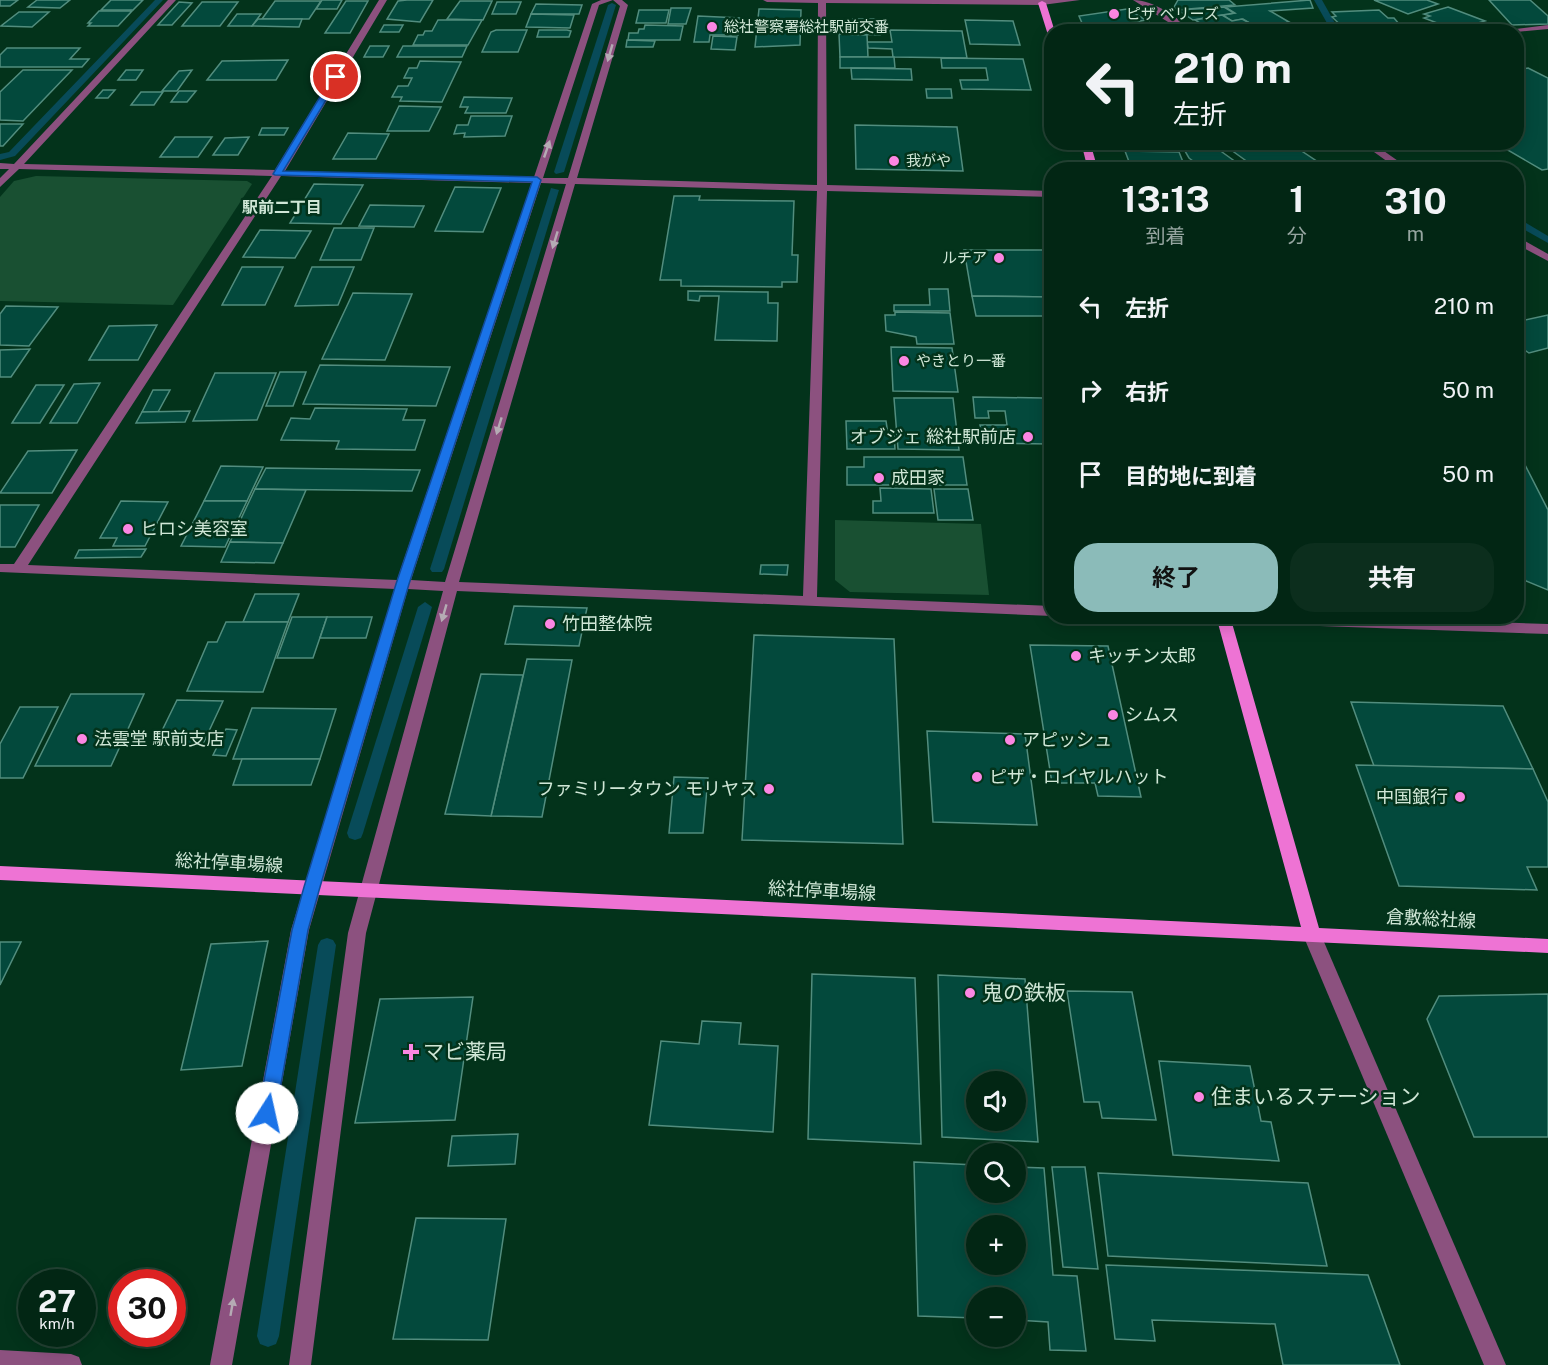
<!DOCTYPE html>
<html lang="ja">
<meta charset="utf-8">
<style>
:root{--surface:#022614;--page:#0c2e1d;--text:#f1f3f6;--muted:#96a5a0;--line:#234334;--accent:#8bbbb9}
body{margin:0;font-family:"Public Sans","Noto Sans JP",sans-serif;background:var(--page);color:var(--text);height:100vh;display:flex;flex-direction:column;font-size:22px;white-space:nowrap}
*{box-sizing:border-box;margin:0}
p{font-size:20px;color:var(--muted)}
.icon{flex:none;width:33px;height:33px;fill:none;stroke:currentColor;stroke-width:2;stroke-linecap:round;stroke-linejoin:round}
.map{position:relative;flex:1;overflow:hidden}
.sheet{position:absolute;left:1044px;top:162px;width:480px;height:462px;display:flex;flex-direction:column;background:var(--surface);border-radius:24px;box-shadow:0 3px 15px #0003,0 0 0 2px var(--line)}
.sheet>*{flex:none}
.banner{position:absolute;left:1044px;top:24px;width:480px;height:126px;border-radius:24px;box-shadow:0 3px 15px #0003,0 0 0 2px var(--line);background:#022614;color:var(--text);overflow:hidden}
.fabs{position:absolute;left:966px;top:1071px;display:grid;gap:12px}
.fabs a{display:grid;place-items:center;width:60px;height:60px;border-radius:50%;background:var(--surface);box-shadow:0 3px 15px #0003,0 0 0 2px var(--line);font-size:30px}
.speed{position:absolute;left:18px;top:1269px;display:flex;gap:12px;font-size:30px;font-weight:700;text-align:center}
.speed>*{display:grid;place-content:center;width:78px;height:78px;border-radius:50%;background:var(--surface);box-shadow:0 3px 15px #0003,0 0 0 2px var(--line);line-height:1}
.speed small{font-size:15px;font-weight:400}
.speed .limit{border:9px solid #d22;background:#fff;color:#111}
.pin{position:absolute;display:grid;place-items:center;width:51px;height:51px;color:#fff;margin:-26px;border:3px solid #fff;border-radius:50%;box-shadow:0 2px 6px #0007}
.me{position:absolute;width:66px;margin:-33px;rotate:10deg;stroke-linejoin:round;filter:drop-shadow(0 0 4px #0008)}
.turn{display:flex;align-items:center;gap:21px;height:126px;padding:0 30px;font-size:27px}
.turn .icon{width:78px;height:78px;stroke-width:2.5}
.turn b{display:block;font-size:42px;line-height:51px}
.eta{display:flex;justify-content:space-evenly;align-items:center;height:102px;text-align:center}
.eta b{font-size:36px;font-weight:700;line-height:42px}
.cta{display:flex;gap:12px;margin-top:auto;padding:12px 30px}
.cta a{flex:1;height:69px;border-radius:24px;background:var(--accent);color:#111;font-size:24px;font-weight:700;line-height:69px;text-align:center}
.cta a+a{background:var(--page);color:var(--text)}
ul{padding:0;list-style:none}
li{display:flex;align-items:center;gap:18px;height:84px;padding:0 30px}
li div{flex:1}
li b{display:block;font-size:22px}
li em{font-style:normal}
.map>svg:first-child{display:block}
.green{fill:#195032}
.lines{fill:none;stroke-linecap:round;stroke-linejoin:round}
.stream{fill:#084b59;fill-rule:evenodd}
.building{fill:#03493c;stroke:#528d7e;stroke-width:1.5;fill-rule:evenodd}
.minor{fill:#8c517f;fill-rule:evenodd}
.major{fill:#ee73d4;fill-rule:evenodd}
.oneway{fill:#b5abb4}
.route{fill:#1a73e8;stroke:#114b97;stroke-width:1.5}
.poi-dot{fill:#fc86e3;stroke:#03331b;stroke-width:2}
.labels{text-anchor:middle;stroke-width:5;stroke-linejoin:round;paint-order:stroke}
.far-poi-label{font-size:15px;fill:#d0e7d7;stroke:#03331b;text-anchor:start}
.far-neighbourhood-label{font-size:16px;font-weight:bold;fill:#d0e7d7;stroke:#03331b}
.poi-label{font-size:18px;fill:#d0e7d7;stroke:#03331b;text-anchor:start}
.street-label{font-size:18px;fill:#d0e7d7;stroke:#03331b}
.near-poi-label{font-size:21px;fill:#d0e7d7;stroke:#03331b;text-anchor:start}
</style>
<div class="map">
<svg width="1548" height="1365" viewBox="0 0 1548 1365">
<rect width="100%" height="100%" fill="#03331b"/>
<g class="green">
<path d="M36 176 247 181 252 184 173 305 0 301V197L14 181Z"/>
<path d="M835 520 981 524 989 595 850 592 835 580Z"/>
</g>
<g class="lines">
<g class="stream">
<path d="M155 0H163L15 156 0 160V154L9 152Z"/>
<path d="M1314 0H1322L1340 32H1332Z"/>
<path d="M612 3 616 5 564 172 556 174 554 172 608 5Z"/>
<path d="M551 188 559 190 444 569 442 572H432L430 569Z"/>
<path d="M1516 217 1548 236V243L1516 225Z"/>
<path d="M425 602 432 607 363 833 361 838 355 840 349 838 347 833 418 607Z"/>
<path d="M327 938 333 940 336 945 279 1336 276 1344 268 1347 260 1344 257 1336 318 945 321 940Z"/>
</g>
</g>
<g class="building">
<path d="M0 0H18L10 6H0Z"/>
<path d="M37 0H70L60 8 28 7Z"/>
<path d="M111 0H143L133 10H101Z"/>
<path d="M322 0H342L337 9H316Z"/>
<path d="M407 0H433L420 22 387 19 398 1Z"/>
<path d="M1178 0H1229L1235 5 1177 10 1174 7Z"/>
<path d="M1310 0 1313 8 1270 11 1289 22 1258 28 1243 19 1232 21 1223 15 1235 13 1225 7Z"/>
<path d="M1374 0H1427L1438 4 1408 14Z"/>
<path d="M1489 0H1530L1548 16V24L1512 25Z"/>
<path d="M275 1H321L309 19H262Z"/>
<path d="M346 1H368L350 33H325Z"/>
<path d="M460 1H492L483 20 447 19Z"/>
<path d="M179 2 192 3 172 25H158Z"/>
<path d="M202 2H238L220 26H182Z"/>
<path d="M497 2H521L516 14H492Z"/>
<path d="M536 4 582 5 579 14H531Z"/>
<path d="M1224 7 1234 13 1193 20 1178 10Z"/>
<path d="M1448 7 1485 21 1471 25 1445 26 1424 18 1430 16 1424 14Z"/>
<path d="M671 8H691L686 24H668Z"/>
<path d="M759 9 801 10 800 45 755 47Z"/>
<path d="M1127 9 1146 20 1085 30 1079 16Z"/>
<path d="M639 10H669L666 23H636Z"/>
<path d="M1379 10 1388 18H1394L1405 31 1346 30 1332 17 1336 16 1332 12Z"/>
<path d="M99 11H132L118 26H88L91 23H88Z"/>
<path d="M19 12H49L32 27 1 26Z"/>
<path d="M237 14H261L252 26H228Z"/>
<path d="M531 14 574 15 570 28 526 27Z"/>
<path d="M1222 15 1232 21 1242 19 1257 27 1232 32H1214L1195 20Z"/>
<path d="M698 16 740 18 738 35H710L709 42H694Z"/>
<path d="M258 19H302L299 27 252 26Z"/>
<path d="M853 19H879L880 35 854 34Z"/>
<path d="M438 20H482L468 45H413L418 35H423L425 31H432Z"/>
<path d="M965 20 1013 21 1020 45 970 44Z"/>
<path d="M1149 22 1164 32H1092Z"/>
<path d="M384 25H403L399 32H380Z"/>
<path d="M645 25 683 26 680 40H628L629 33H638L639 29H644Z"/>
<path d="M1267 26 1276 32H1238Z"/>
<path d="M496 30H527L518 52H482L491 32Z"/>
<path d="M539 30H567L571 31 569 37H537Z"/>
<path d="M890 30 962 31 967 58 893 57 892 49 868 48 867 42H892Z"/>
<path d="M839 34 867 35 868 57H840Z"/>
<path d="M713 36 737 37 735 50 711 49Z"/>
<path d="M627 40 655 41 653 47H626Z"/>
<path d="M370 46H389L383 57H364Z"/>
<path d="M403 46H467L462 57H397Z"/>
<path d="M7 48H80L70 59H89L82 67H0V55Z"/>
<path d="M840 57H894L895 68H840Z"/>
<path d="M941 58 1023 59 1031 90 962 89 960 80H988L986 68H942Z"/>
<path d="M288 60 276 80H207L222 61Z"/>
<path d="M420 61 461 62 442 102 400 101 402 97H392L398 86H408L412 78H404L409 68H417Z"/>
<path d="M851 68 911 69 912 80 852 79Z"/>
<path d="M1528 68 1548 78V169L1542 170 1494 142H1516V70Z"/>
<path d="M23 70H72L23 121 0 120V92Z"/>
<path d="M126 70H143L136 80H118Z"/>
<path d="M192 70 177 91H162L179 71Z"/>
<path d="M926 89H951L952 98H927Z"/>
<path d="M103 90H115L108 98H96Z"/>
<path d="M179 91H196L187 102H171Z"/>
<path d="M141 92H163L154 105H131Z"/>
<path d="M464 97 512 98 506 113H465L468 107H460Z"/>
<path d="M399 106 441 107 429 131H387Z"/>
<path d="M471 116H512L505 136 464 137 465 133 454 134 457 125H468Z"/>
<path d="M0 124H23L3 146H0Z"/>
<path d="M855 125 957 127 963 171 856 169Z"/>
<path d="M262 128H288L284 135H259Z"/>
<path d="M348 133 389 134 376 159H333Z"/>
<path d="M175 137H212L198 157H160Z"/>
<path d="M249 137 238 155H213L225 138Z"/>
<path d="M1122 142H1172L1176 151 1125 150Z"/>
<path d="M1200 142H1208L1247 170H1205L1189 158 1182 146Z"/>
<path d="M1220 142H1288L1321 164 1293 170H1259Z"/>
<path d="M1125 151 1179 152 1185 167H1131Z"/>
<path d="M314 184 363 185 341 224 290 223Z"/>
<path d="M455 187 501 188 483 232 435 231Z"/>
<path d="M674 196H700L699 200 794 201 792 255H798L797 282H782V287L681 286V280H660Z"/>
<path d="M370 205 424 206 414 227 359 226Z"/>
<path d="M334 228H374L361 260H320Z"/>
<path d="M260 230 311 231 295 258 243 257Z"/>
<path d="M964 250H1052V297L972 296Z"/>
<path d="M242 267H283L265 305H222Z"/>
<path d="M312 267H354L338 305 295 306Z"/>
<path d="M929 289H948L950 311H894V305H930Z"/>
<path d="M688 291 768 292V303H778L777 341 715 340 719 296H700L699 301 688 300Z"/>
<path d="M353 293 412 294 385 360 322 359Z"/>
<path d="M972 296 1052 297V316H976Z"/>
<path d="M6 306 58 307 29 346 0 345V314Z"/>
<path d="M895 312 950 313 954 344H917L916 337 886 331 885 315H895Z"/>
<path d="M1548 315V348L1529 353 1516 344V322Z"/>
<path d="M157 325 138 360H89L109 326Z"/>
<path d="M891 347 952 348 958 392 893 391Z"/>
<path d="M30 349 11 377H0V350Z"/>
<path d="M320 365 450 367 436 406 303 404Z"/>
<path d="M280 372H306L293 406H266Z"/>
<path d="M215 373H276L257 420 193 421Z"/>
<path d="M100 383 77 423H50L74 384Z"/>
<path d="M36 385H64L40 423H12Z"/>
<path d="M153 390H170L158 412H142Z"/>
<path d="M973 397 1043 398 1045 409H1052V450L1050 444 983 443 980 425H1007L1005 411H988L989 418H975Z"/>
<path d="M894 398H953L959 450 898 449Z"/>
<path d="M315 408 407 409 403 420H425L415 450 336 449 339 441 281 440 291 418 310 419Z"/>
<path d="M190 411 185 422 136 423 142 412Z"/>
<path d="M846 421H886L888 434H894L895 449H847Z"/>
<path d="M77 450 52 493H0L28 451Z"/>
<path d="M864 457H963L967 485H847V467H864Z"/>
<path d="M1516 461H1523L1548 510V590L1526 581 1516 562Z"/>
<path d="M221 466 263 467 247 501H204Z"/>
<path d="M266 468 420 470 412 491 255 489Z"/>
<path d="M880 488 931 489 934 513H873V501H881Z"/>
<path d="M255 489 306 490 283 543 230 542Z"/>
<path d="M934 489H968L973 520H938Z"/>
<path d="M121 501 168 502 145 546H113L117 538H100Z"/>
<path d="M204 501H247L225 547 181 546Z"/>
<path d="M0 505H39L15 547H0Z"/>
<path d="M230 542 283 543 274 563 221 562Z"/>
<path d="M146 549 141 557 75 558 79 550Z"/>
<path d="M761 565H788L787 575 760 574Z"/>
<path d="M255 594H299L288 622H243Z"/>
<path d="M514 606 587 608 579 646 505 644Z"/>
<path d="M292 617H327L313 658H277Z"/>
<path d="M327 617H372L366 638H320Z"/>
<path d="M226 622H288L263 692 187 691 208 642H217Z"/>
<path d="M754 635 894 639 903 844 742 840Z"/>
<path d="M1030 645 1108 646 1141 797 1098 796 1095 783H1052Z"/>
<path d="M527 659 572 660 542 817 491 816Z"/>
<path d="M481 674 523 675 491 816 445 814Z"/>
<path d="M71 694H144L111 766H35Z"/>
<path d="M177 700 223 701 202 746 155 745Z"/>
<path d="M1351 702 1503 706 1533 769 1374 766Z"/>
<path d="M20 707H58L23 778H0V744Z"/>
<path d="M252 708 336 709 320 759H233Z"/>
<path d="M226 729 237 730 226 756 213 755Z"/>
<path d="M927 731 1025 734 1037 825 933 822Z"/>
<path d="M242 759H320L311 785H233Z"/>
<path d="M1356 765 1533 769 1548 802V867H1527L1537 890 1399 886Z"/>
<path d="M674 777 708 778 703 833H669Z"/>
<path d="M268 941 242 1066 181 1070 211 944Z"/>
<path d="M0 942H21L0 985Z"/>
<path d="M812 974 915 978 921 1144 808 1139Z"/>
<path d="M938 975 1025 979 1038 1142 942 1137ZM976 1082H1016V1120H976Z"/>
<path d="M1067 991 1132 992 1156 1120 1102 1118 1099 1102H1084Z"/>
<path d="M1548 994V1137H1474L1427 1019 1439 996Z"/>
<path d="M473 997 455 1120 355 1123 380 999Z"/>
<path d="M702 1021 741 1023 739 1044 778 1046 773 1132 649 1125 661 1041 699 1044Z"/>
<path d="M1159 1061 1250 1066 1261 1121 1271 1122 1279 1161 1173 1155Z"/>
<path d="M518 1134 515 1164 448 1166 452 1136Z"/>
<path d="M914 1162 976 1165V1192H1016V1167L1044 1168 1053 1275 1077 1276 1086 1351 1050 1350 1048 1322 1016 1320V1298H976V1318L918 1316ZM976 1226H1016V1264H976Z"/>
<path d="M1052 1167H1085L1098 1269 1063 1267Z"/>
<path d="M1098 1173 1308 1183 1327 1266 1108 1256Z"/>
<path d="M416 1218 506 1219 488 1340 393 1339Z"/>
<path d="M1106 1265 1368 1275 1400 1365H1283L1275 1324 1152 1320 1155 1341 1115 1339Z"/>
</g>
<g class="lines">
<g class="minor">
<path d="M168 0H176L24 164 275 170 379 0H387L285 171 534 177 592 4 601 0H613L599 5 543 178H568L620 6 613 0H622L628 5 577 178 817 185 818 3 767 2 763 0H1080L1042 5 826 3 827 185 1052 191V197L827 191 817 597 1052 606V616L457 591 366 933 311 1365H289L348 933 443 591 408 589 309 930 232 1365H210L291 930 395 589 0 572V564H14L272 176 19 169 0 187V178L9 169H0V163L14 164ZM281 176 532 183 397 580 28 565ZM541 183 566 184 445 582 411 580ZM575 184 817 191 803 596 459 582Z"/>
<path d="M1133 0C1154 0 1178 18 1194 32H1184Z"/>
<path d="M1548 25V29L1516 32H1491Z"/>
<path d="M1360 142H1371L1411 170H1400L1395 166 1378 170H1358L1388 162Z"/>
<path d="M1516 236 1548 254V261L1516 244Z"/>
<path d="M1168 616H1328L1548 624V634L1175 621Z"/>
<path d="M1312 928 1318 930 1321 935 1506 1365H1484L1303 935 1306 930Z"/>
<path d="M0 1350 71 1354 79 1357 82 1365H0Z"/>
</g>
<g class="major">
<path d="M1042 1 1046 3 1055 32H1052V37L1048 35 1038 3Z"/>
<path d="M1081 142H1090L1098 170H1088Z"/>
<path d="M1216 616H1230L1319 928 1548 939V953L0 880V866L1301 927Z"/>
</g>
</g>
<defs><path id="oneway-solid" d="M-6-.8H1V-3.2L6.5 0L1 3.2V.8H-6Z" transform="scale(1.5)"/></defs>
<g class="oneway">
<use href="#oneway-solid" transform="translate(610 53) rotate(106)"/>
<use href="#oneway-solid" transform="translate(547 149) rotate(-71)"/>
<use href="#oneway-solid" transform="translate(555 240) rotate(107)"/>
<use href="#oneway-solid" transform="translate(499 426) rotate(107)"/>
<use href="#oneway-solid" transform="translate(444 613) rotate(106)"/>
<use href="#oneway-solid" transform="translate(232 1307) rotate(-80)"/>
</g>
<path class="route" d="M336 75 340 77 283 171 537 177 541 180 409 584 320 887 308 930 276 1113 273 1119 267 1122 261 1119 258 1113 292 930 304 887 396 584 532 182 275 175 273 174 332 77Z"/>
<g class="poi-dot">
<circle cx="1114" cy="14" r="6"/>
<circle cx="712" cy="27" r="6"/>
<circle cx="894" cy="161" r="6"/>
<circle cx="999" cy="258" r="6"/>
<circle cx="904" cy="361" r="6"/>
<circle cx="1028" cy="437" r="6"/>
<circle cx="879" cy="478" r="6"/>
<circle cx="128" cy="529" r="6"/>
<circle cx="550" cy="624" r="6"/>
<circle cx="1076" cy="656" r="6"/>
<circle cx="1113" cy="715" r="6"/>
<circle cx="82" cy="739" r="6"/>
<circle cx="1010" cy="740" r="6"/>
<circle cx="977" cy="777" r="6"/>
<circle cx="769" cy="789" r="6"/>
<circle cx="1460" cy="797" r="6"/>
<circle cx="970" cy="993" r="6"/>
<path d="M408 1043h6v6h6v6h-6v6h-6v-6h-6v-6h6z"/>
<circle cx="1199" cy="1097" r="6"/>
</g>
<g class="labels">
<g class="far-poi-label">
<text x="1126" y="19">ピザ ベリーズ</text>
<text x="724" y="32">総社警察署総社駅前交番</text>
<text x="906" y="166">我がや</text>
<text x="987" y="263" text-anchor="end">ルチア</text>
<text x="916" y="366">やきとり一番</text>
</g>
<g class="far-neighbourhood-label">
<text x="282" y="213">駅前二丁目</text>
</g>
<g class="poi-label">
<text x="1016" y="443" text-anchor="end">オブジェ 総社駅前店</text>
<text x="891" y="484">成田家</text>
<text x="140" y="535">ヒロシ美容室</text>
<text x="562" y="630">竹田整体院</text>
<text x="1088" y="662">キッチン太郎</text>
<text x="1125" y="721">シムス</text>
<text x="94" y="745">法雲堂 駅前支店</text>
<text x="1022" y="746">アピッシュ</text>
<text x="989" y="783">ピザ・ロイヤルハット</text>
<text x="757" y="795" text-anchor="end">ファミリータウン モリヤス</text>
<text x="1448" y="803" text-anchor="end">中国銀行</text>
</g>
<g class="street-label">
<text transform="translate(229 863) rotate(3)" y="6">総社停車場線</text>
<text transform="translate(822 891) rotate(3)" y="6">総社停車場線</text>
<text transform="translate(1431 919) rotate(3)" y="6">倉敷総社線</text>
</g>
<g class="near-poi-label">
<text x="982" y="1000">鬼の鉄板</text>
<text x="423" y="1059">マビ薬局</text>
<text x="1211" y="1104">住まいるステーション</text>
</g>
</g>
</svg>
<div class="fabs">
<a><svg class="icon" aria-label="sound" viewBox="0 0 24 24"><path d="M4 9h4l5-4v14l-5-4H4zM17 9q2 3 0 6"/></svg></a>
<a><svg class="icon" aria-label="search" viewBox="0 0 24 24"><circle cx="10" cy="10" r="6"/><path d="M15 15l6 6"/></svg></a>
<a>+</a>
<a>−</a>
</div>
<div class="speed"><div>27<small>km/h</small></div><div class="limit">30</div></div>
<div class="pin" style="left:336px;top:77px;background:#d93025"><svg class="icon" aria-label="arrive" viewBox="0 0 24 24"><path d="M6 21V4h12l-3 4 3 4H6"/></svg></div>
<svg class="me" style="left:267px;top:1113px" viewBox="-20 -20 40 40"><circle r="19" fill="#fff"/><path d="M0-13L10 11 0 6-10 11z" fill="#1a73e8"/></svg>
<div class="banner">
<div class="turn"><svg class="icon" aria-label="left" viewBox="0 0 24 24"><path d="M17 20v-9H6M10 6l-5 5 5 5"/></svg><div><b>210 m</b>左折</div></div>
</div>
<section class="sheet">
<div class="eta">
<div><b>13:13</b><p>到着</p></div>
<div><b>1</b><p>分</p></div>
<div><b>310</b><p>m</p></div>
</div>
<ul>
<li><svg class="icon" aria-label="left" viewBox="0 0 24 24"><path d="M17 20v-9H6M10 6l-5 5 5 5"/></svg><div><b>左折</b></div><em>210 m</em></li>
<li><svg class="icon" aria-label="right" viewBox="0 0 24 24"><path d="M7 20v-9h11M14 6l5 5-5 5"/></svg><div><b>右折</b></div><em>50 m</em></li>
<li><svg class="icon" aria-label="arrive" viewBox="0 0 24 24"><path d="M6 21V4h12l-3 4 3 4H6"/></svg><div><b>目的地に到着</b></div><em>50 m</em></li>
</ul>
<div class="cta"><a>終了</a><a>共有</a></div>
</section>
</div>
